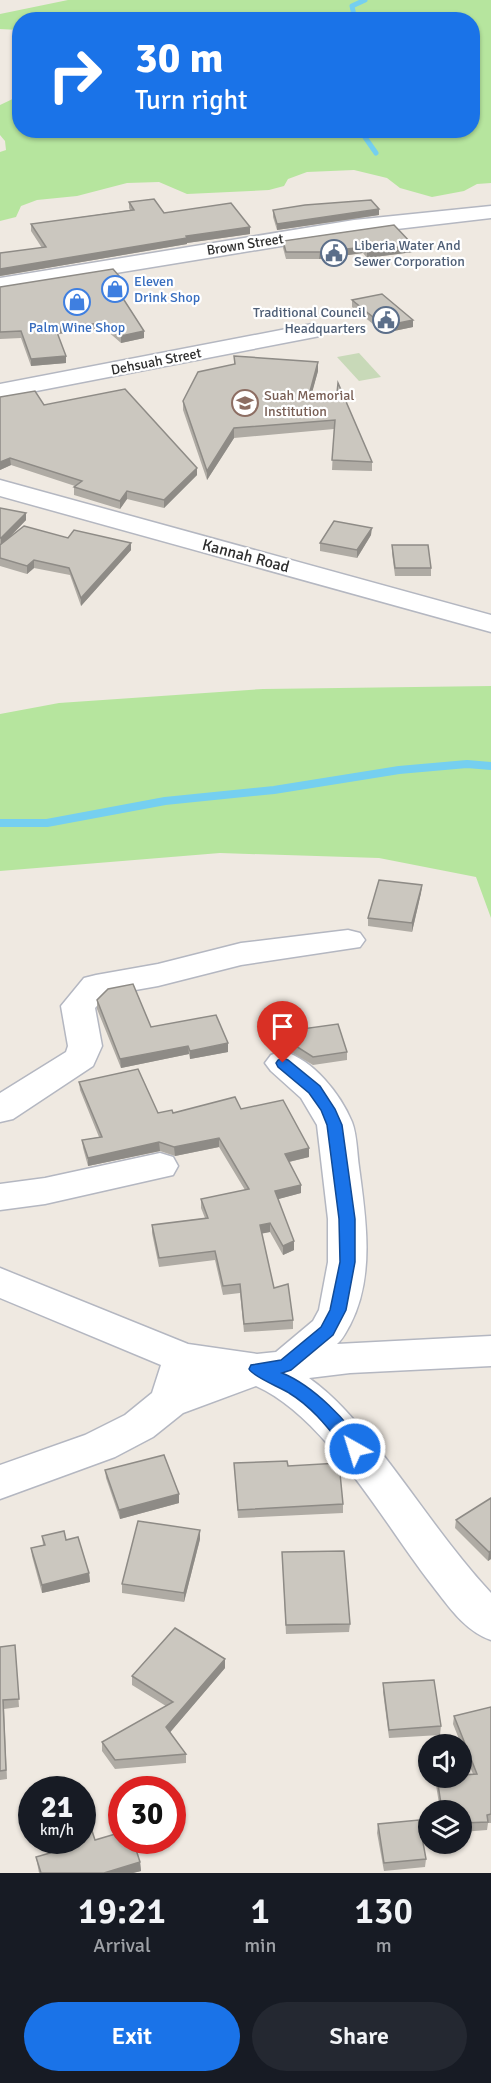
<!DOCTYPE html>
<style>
:root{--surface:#171b24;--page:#242831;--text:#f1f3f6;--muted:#9ea1a6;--accent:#1a73e8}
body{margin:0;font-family:Signika,sans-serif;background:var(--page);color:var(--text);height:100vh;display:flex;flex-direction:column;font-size:22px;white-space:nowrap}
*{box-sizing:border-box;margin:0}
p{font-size:20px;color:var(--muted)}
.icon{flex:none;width:33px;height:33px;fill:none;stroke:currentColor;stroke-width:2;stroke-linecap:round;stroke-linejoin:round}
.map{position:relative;height:1873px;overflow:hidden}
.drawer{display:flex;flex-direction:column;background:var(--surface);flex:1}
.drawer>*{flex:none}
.guide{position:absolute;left:12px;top:12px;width:468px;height:126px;border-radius:24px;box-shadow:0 2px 4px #0004;background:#1a73e8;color:#fff;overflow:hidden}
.fabs{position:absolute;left:418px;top:1734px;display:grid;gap:12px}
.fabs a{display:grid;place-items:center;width:54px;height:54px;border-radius:50%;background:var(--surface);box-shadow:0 2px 4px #0004;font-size:30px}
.speed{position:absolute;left:18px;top:1776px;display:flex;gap:12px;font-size:30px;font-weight:700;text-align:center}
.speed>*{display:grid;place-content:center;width:78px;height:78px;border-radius:50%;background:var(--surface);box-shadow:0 2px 4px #0004;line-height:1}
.speed small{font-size:15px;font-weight:400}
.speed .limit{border:9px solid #d22;background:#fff;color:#111}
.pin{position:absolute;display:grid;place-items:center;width:51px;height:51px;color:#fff;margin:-62px -26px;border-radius:50% 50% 50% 0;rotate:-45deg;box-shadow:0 0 6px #0007}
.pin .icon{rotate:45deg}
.me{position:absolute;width:66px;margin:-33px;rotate:321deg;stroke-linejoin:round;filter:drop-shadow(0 0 4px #0008)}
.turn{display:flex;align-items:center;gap:21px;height:126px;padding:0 24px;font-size:27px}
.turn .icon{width:78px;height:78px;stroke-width:2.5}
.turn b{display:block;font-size:42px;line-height:51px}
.eta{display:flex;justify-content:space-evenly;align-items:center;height:102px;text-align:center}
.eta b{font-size:36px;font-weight:600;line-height:42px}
.cta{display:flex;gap:12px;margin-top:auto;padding:12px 24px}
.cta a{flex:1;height:69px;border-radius:36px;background:var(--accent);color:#fff;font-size:24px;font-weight:600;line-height:69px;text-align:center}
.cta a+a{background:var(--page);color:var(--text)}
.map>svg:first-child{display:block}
.green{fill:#b6e59e}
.cemetery{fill:#c8d9b8}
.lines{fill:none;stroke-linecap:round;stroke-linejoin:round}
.stream-far1{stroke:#75cff0;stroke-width:5}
.stream{stroke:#75cff0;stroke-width:8}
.minor-casing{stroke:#b4b7c1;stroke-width:3}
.minor{fill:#fff;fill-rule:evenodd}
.wall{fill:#afaba4}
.shaded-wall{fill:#8e8b86}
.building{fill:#cbc7bf;stroke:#8e8b86;stroke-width:1.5}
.route{fill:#1a73e8;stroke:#114b97;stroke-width:1.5}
.labels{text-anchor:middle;stroke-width:4.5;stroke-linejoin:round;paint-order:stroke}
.far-street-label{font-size:14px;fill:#2e2e2e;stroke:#fff}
.far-service-label{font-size:14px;fill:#4e5e75;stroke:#fff;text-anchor:start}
.far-shop-label{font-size:14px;fill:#366cbe;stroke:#fff;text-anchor:start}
.far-education-label{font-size:14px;fill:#785e54;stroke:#fff;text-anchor:start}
.street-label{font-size:16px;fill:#2e2e2e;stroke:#fff}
</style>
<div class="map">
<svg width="491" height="1873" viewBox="0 0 491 1873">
<rect width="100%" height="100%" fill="#efe9e1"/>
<g class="green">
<path d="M68 0H491V183L477 184 464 191 432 197 400 188 387 178 354 170 307 172 288 179 284 186 269 190 187 194 159 182 127 183 77 196 37 200 21 206 16 217 0 221V152L6 150 5 141 0 135V105L19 96 20 130H472V20H20L19 30 0 29V14Z"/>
<path d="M491 686V918L476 877 379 858 220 853 0 871V714L59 703 263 689Z"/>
</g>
<path class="cemetery" d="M359 353 381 377 359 381 337 357Z"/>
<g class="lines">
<g class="stream-far1">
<path d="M355 20 352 6 365 0"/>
<path d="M344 130 362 133 376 153"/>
</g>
<path class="stream" d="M0 823H47L165 801 274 790 399 770 467 764 491 766"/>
<defs>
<g id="minor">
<path d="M491 206V218L354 234 0 292V278L354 220Z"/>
<path d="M312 324 320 326 324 331 320 336 0 398V384Z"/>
<path d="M0 480 491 615V632L0 496Z"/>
<path d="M348 930 360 933 365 940 360 947 241 965 158 986 107 995 95 1008 102 1046 93 1066 13 1119 0 1122V1093L66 1052 68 1046 61 1006 84 978 96 975 158 964 241 943Z"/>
<path d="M283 1051C313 1060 340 1093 352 1122 357 1135 357 1153 359 1167 366 1219 375 1277 350 1325 346 1332 343 1339 337 1344L491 1336V1366L350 1373 309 1378C336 1397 356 1422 377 1447 415 1495 449 1548 491 1593V1640C465 1631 449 1607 432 1585 384 1524 327 1418 256 1386L183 1413 153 1437 115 1457 0 1499V1465L85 1435 125 1415 152 1393 161 1365 0 1298V1268L188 1344 257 1354 276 1352 313 1321 319 1310 328 1262V1219L317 1125 301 1098 271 1071 265 1063 271 1055Z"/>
<path d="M160 1153 173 1157 178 1166 173 1175 45 1204 0 1210V1184L45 1178Z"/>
</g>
</defs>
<use href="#minor" class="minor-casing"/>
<use href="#minor" class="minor"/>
</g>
<g class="wall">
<path d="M129 202 164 213 250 227V234L187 243V244L0 276V253L42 248 31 231V224L130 210 129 208Z"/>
<path d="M273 210 379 215 277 230 273 217Z"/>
<path d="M394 225 413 252 367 258 363 253 319 259H286L283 248V241Z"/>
<path d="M0 287 126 291 119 292 144 331V338L121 343 105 329 58 334 66 363 31 366 21 338 0 339Z"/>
<path d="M352 300 413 327 384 333 352 307Z"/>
<path d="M234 356 318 362V371L311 395 372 462V471L332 470 334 429 234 438 207 480 183 410V401L234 364Z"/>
<path d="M0 397 44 405 197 468V475L164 508 127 499 120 509 74 495V487L75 486 11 465 0 470Z"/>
<path d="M0 508 26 513V520L10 537 68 538 131 543V550L81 606 70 575 34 568 27 574 0 566Z"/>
<path d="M371 535 357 558 320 551V543Z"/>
<path d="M392 545 431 568V576H395L392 553Z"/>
<path d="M422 885 421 893 412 932 368 926V918Z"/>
<path d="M97 1000 151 1027 228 1052 190 1059 189 1054 121 1068 97 1009Z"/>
<path d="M287 1031 347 1052V1060L313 1065 291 1052 287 1040Z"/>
<path d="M79 1082 158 1113 241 1109 309 1157 289 1162 301 1193 278 1199 294 1250 283 1255 270 1232 261 1233 274 1288 293 1320V1329L244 1332 240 1293 223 1295 215 1260 159 1267 152 1233V1225L205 1218 201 1208V1199L245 1190 219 1147 175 1156 160 1151 88 1166 83 1148 82 1140 99 1137 80 1090Z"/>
<path d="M234 1463 288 1466 343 1504V1513L238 1518Z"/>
<path d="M105 1470 179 1503 120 1519 106 1478Z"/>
<path d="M491 1498V1559L488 1561 455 1528 456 1520Z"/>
<path d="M42 1536 66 1540 89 1573 90 1582 42 1593 32 1556 31 1548 43 1545Z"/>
<path d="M200 1539 184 1602 122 1593V1584Z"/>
<path d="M282 1552 350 1624 349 1632 286 1634Z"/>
<path d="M15 1645 19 1707 4 1709 7 1779 0 1780V1647Z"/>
<path d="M225 1668 170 1732 186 1754V1763L115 1769 102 1751V1742L166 1706 132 1685V1676Z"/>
<path d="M383 1683 441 1726 440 1735 389 1738 383 1692Z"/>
<path d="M491 1707V1823H488L487 1830 462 1832V1810H440L436 1785 437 1778 473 1774 453 1724 454 1716Z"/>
<path d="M378 1824 426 1859 425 1867 384 1871 377 1833Z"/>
<path d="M45 1840H95L140 1862 141 1871 133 1873H39L36 1857 48 1854Z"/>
</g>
<g class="shaded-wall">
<path d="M379 209V215L277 230V224Z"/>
<path d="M250 227V234L187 243V244L0 276V269L186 236Z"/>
<path d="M413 245V252L367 258V251Z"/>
<path d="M364 247 363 253 319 259 320 252Z"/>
<path d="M126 284V291L115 293V286Z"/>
<path d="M413 320V327L384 333V326Z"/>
<path d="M105 323V329L56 334 55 327Z"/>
<path d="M144 331V338L121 343V336Z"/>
<path d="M66 356V363L31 366V359Z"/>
<path d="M318 362V371L309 404V395Z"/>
<path d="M234 428V438L207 480V471Z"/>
<path d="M10 458 11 465 0 470V462Z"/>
<path d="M197 468V475L164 508V500Z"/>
<path d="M127 491V499L120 509V501Z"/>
<path d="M26 513V520L1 546V538Z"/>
<path d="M372 528 371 535 357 558V550Z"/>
<path d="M131 543V550L81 606V598Z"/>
<path d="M34 560V568L27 574V566Z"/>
<path d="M422 885 421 893 412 932V923Z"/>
<path d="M228 1043V1052L190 1059V1051Z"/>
<path d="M188 1046 189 1054 121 1068 120 1059Z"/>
<path d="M219 1138V1147L175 1156 174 1147Z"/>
<path d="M159 1142 160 1151 88 1166V1158Z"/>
<path d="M309 1148V1157L284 1163 285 1154Z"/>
<path d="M301 1185V1193L275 1200V1191Z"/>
<path d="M270 1223V1232L260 1234V1225Z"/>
<path d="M294 1241V1250L283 1255V1246Z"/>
<path d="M179 1494V1503L120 1519 119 1510Z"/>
<path d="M200 1530V1539L184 1602V1593Z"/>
<path d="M491 1551V1559L488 1561 489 1552Z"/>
<path d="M89 1573 90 1582 42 1593V1585Z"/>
<path d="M225 1659V1668L167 1736 166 1727Z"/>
<path d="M140 1862 141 1871 133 1873H104Z"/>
</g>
<g class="building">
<path d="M154 199 164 213 231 203 250 227 186 236 187 238 0 269V253L46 247 31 224 134 210 129 202Z"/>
<path d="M371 200 379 209 277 224 273 210 305 205Z"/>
<path d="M394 225 413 245 367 251 364 247 320 252H286L283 241Z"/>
<path d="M113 269 126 284 115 286 144 331 121 336 105 323 55 327 66 356 31 359 21 331 0 332V287Z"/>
<path d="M382 294 413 320 384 326 352 300Z"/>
<path d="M234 356 318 362 309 395 337 393 338 383 372 462 332 460 335 420 234 428 207 471 183 401 198 372 235 364Z"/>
<path d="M125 389 197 468 164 500 127 491 120 501 74 487 82 481 10 458 0 462V397L35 391 44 405Z"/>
<path d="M0 508 26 513 1 538H0Z"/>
<path d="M334 521 372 528 357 550 320 543Z"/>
<path d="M24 526 68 538 74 530 131 543 81 598 69 568 34 560 27 566 0 558V545Z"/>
<path d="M392 545H428L431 568H395Z"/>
<path d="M379 880 422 885 412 923 368 918Z"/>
<path d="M133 984 151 1027 216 1015 228 1043 190 1051 188 1046 120 1059 97 1000 108 989Z"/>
<path d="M338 1024 347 1052 313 1057 291 1043 287 1031Z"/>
<path d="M138 1069 158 1113 172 1110 173 1113 235 1097 241 1109 283 1100 309 1148 285 1154 301 1185 275 1191 294 1241 283 1246 270 1223 260 1225 274 1288 288 1284 293 1320 244 1324 240 1284 223 1286 215 1251 159 1258 152 1225 208 1218 201 1199 249 1189 219 1138 174 1147 159 1142 88 1158 82 1140 102 1137 79 1082Z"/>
<path d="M164 1455 179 1494 119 1510 105 1470Z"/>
<path d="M287 1461 288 1466 339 1463 343 1504 238 1510 234 1463Z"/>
<path d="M491 1498V1551L489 1552 456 1520Z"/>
<path d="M138 1521 200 1530 184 1593 122 1584Z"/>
<path d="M64 1531 66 1540 78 1537 89 1573 42 1585 31 1548 45 1545 42 1536Z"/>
<path d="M344 1551 350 1624 286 1625 282 1552Z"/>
<path d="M175 1628 225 1659 166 1727 186 1754 115 1760 102 1742 173 1702 132 1676Z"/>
<path d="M15 1645 19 1699 3 1700 6 1770 0 1771V1647Z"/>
<path d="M434 1680 441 1726 389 1730 383 1683Z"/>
<path d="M491 1707V1814L487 1815 488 1822 462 1823V1810H442L437 1778H462V1775L477 1774 454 1716Z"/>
<path d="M82 1800 95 1840 122 1832V1840H133L140 1862 104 1873H41L36 1857 50 1853 46 1840H82Z"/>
<path d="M419 1820 426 1859 384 1863 378 1824Z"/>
</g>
<path class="route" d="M283 1058 288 1060 320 1086 335 1109 342 1125 355 1219V1262L346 1310 333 1335 291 1370 282 1373C312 1385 349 1421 364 1449L361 1454 355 1456 349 1454C331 1432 314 1408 289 1393 280 1387 253 1377 249 1369L251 1365 281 1360 321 1327 330 1310 340 1262 339 1219 327 1125 321 1110 309 1093 278 1067 276 1063 278 1060Z"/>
<defs>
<symbol id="civic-ring" viewBox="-11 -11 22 22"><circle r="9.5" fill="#fff" stroke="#5c6f8a" stroke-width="1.5"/><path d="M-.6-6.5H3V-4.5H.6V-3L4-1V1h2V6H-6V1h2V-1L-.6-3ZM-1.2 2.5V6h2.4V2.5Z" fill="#5c6f8a"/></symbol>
<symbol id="shop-ring" viewBox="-11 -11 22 22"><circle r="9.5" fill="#fff" stroke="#3f7fe0" stroke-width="1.5"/><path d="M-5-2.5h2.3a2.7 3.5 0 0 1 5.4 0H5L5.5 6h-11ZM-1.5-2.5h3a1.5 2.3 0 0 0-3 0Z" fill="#3f7fe0"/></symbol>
<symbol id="school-ring" viewBox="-11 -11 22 22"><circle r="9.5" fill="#fff" stroke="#8d6e63" stroke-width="1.5"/><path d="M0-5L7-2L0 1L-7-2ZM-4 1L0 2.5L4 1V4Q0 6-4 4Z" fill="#8d6e63"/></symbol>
</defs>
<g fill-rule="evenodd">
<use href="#civic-ring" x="319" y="238" width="30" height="30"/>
<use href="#shop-ring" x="100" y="274" width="30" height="30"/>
<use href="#shop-ring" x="62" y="287" width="30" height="30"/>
<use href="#civic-ring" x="371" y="305" width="30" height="30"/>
<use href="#school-ring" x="230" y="388" width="30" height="30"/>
</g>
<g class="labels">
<g class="far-street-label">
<text transform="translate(245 244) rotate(-9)" y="5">Brown Street</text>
<text transform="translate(156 361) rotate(-11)" y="5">Dehsuah Street</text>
</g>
<g class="far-service-label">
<text x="354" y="250">Liberia Water And<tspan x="354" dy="16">Sewer Corporation</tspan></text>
<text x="366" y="317" text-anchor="end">Traditional Council<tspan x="366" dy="16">Headquarters</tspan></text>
</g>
<g class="far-shop-label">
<text x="134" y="286">Eleven<tspan x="134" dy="16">Drink Shop</tspan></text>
<text x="77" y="332" text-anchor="middle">Palm Wine Shop</text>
</g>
<g class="far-education-label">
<text x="264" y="400">Suah Memorial<tspan x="264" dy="16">Institution</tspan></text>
</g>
<g class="street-label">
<text transform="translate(246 555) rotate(15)" y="6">Kannah Road</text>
</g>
</g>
</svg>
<div class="fabs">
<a><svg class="icon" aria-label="sound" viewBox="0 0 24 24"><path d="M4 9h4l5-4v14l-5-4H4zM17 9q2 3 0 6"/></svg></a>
<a><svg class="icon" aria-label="layers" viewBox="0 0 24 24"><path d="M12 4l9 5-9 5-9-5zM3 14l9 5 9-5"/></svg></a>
</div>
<div class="speed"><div>21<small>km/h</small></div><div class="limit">30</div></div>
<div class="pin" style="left:283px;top:1063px;background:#d93025"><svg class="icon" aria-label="arrive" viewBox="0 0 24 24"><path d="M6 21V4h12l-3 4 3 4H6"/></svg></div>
<svg class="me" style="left:355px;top:1449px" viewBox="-20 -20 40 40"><circle r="17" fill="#1a73e8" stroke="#fff" stroke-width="3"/><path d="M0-11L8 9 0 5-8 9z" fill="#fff"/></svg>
<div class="guide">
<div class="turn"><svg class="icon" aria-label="right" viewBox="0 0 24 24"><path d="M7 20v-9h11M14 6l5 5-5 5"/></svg><div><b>30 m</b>Turn right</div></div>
</div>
</div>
<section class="drawer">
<div class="eta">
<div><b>19:21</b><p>Arrival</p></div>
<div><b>1</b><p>min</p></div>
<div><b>130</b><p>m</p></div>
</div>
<div class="cta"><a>Exit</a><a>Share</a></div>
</section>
